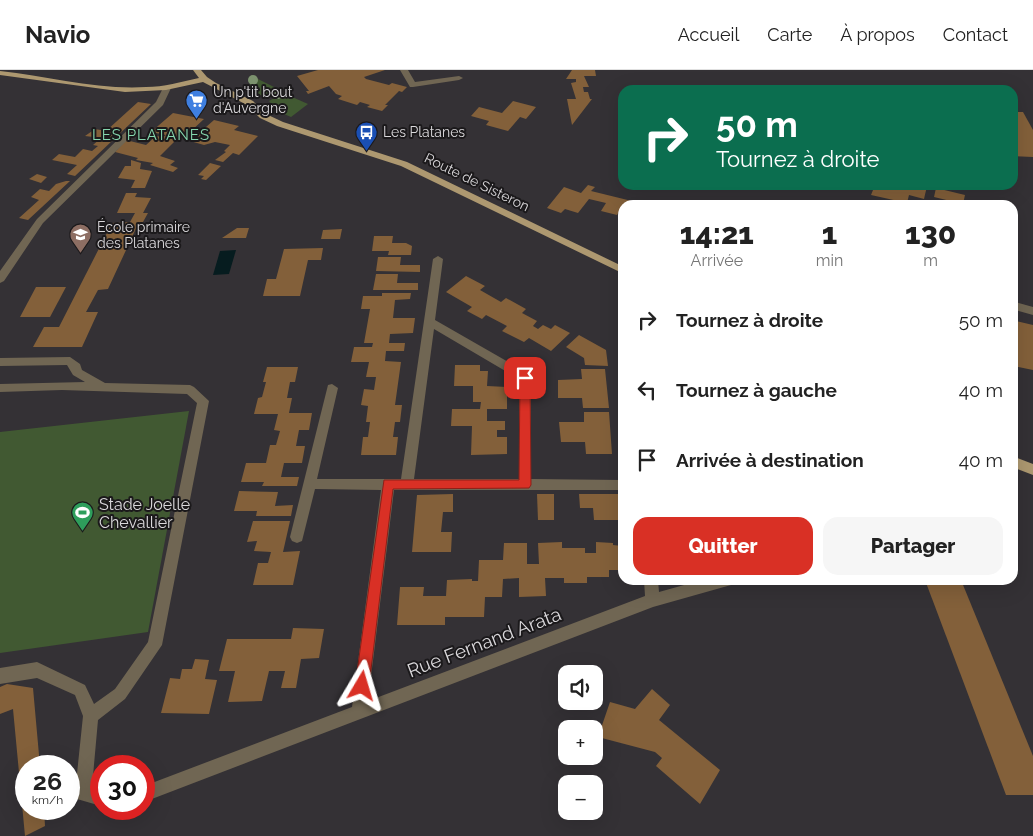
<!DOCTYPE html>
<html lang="fr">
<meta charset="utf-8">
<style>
:root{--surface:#fff;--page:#f6f6f6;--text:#222;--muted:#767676;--line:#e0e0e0;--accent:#d93025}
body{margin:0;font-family:Raleway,sans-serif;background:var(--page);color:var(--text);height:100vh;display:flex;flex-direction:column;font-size:19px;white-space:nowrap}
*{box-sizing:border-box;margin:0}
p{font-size:16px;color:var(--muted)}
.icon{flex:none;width:28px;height:28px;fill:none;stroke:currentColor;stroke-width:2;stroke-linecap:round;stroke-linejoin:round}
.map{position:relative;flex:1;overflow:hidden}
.sheet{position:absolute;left:618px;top:130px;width:400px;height:385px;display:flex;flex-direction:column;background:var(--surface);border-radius:15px;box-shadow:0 5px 20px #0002}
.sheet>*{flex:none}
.guide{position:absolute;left:618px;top:15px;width:400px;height:105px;border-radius:15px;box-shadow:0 5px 20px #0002;background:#0b6e4f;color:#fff;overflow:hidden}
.tools{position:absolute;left:558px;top:595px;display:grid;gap:10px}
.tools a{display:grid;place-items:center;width:45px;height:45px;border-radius:10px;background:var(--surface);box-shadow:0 5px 20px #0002;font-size:25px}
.speed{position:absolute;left:15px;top:685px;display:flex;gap:10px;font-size:25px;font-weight:700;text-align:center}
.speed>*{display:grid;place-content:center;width:65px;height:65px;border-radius:50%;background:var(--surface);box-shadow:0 5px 20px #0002;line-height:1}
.speed small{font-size:12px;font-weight:400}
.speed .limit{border:8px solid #d22;background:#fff;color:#111}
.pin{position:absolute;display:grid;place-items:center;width:42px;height:42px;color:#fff;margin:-21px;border-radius:10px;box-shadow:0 2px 8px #0006}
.me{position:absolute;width:55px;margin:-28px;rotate:7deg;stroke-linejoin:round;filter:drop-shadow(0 0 4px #0008)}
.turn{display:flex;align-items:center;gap:18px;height:105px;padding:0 15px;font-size:22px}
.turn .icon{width:65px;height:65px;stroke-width:2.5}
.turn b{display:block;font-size:35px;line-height:42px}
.eta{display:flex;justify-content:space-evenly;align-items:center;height:85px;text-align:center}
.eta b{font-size:30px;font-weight:800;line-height:35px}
.cta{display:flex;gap:10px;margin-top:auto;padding:10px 15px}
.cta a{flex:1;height:58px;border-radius:15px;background:var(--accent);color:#fff;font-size:20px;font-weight:800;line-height:58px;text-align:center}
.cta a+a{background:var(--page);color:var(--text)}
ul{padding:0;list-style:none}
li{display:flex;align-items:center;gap:15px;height:70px;padding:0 15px}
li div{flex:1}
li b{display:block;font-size:19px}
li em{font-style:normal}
header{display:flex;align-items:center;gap:30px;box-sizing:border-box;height:70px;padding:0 25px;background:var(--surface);border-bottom:1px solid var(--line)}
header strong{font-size:24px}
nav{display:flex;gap:28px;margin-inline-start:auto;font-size:18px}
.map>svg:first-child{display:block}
.green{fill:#415932}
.water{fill:#061c1f}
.building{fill:#83603a}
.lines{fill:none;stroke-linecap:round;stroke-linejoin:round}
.minor{fill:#706653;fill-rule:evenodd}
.major{fill:#ad9870;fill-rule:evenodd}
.tree{fill:#7c926e}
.route{fill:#d93025;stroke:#8d1f18}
.labels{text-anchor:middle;stroke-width:4;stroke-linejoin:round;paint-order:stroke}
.far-poi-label{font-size:14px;fill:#dad8db;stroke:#1b191b;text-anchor:start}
.far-street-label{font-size:14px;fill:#dad8db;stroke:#1b191b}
.far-neighbourhood-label{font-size:15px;letter-spacing:1px;fill:#85d7ae;stroke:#1b191b}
.poi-label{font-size:16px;fill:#dad8db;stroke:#1b191b;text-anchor:start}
.near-street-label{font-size:19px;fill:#dad8db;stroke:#1b191b}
</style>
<header>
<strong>Navio</strong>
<nav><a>Accueil</a><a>Carte</a><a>À propos</a><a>Contact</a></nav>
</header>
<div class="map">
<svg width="1033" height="766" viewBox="0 0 1033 766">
<rect width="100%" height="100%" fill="#343135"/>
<g class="green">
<path d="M258 9 280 20 267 29 246 16Z"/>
<path d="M283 23 308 34 291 47C281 43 275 39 269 31Z"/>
<path d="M189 341 148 562 0 583V362Z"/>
</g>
<path class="water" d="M236 180 229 204 213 205 220 181Z"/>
<g class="building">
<path d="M318 0H385L364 7 366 9 389 15 392 13 407 17 402 22 399 21 385 35H388L382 41 367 37 370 35 360 32 357 35 338 29 342 26 336 24 329 16 308 24 306 21H309L297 6Z"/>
<path d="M572 0H595L596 6H584L589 17H583L584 22H588L590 29H592L572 55 567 29H576L571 13 576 12V9H566Z"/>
<path d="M513 31 536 37 526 49 520 47 508 61 486 55 489 51 471 46 479 37 502 43Z"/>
<path d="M138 32 151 34 75 106 67 104 77 95 52 90 59 84 75 87 83 79 92 81 98 76 93 75 101 68 85 66 95 59 106 61Z"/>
<path d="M1012 42H1023L1033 60V87L1012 86Z"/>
<path d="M173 43 204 49 190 62 181 65 160 86 175 91 170 95 178 98 173 102 150 95 153 93 136 90 138 88 115 82 126 70 146 75 156 66 163 67 166 65 151 62Z"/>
<path d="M214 50 239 56 234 60 258 66 239 85 233 83 223 92 215 90 226 82 224 81 230 75 215 72 204 75 190 71Z"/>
<path d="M131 90 141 93 140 99 152 101 145 118H131L135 110 118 108 125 96H131Z"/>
<path d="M210 93 221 96 206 110 201 109 204 106 198 105Z"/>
<path d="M37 104 47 107 41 113 29 109Z"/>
<path d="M66 111H70L28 150 19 148 39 130 31 127 40 119 49 121 56 114Z"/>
<path d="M588 115 595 117 591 121 648 135H622V140H620L617 145 601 141 606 133 589 129 578 143 565 139 561 143 547 138 564 117 581 123Z"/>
<path d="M875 115H925L927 116 924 129 909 125 907 133 871 125Z"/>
<path d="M936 118 965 125 963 134 934 127Z"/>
<path d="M126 123H137L135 127 151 128 143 143H148L143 152H139L108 219 98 220 86 242H98L82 277H33L44 257H59L112 153 130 152 135 143H117Z"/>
<path d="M237 158H249L246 168H222Z"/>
<path d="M342 159 340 169H321L323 160Z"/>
<path d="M374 166H393L392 173H406L412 176 411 185H388L389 181H372Z"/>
<path d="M323 178 321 190H308L300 226H263L267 209H276L284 179Z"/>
<path d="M378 187H401L400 195H420V202L376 201Z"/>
<path d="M376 204H398L397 213H418V220H373Z"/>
<path d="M466 206 485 216 480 220 501 232 506 228 526 239 522 243 537 251 533 256 538 259 543 255 551 259 555 255 570 263 551 281 529 268 524 272 502 261 507 256 486 245 482 249 467 241 472 237 446 222Z"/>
<path d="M36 217H66L50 247H20Z"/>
<path d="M382 223H411L410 229 395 230 393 248H415L413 263 390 264 389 273H405L404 281H386L385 291 401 292 395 335H402L400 352H395L393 367H398L396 385H361L363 367H368L370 352H366L368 336 361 335 364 319 374 320 376 307H366L369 292H351L354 277H372L373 273H364L370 239H361L363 226H382Z"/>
<path d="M1012 250 1033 255V300L1013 296Z"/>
<path d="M579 265 606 280 608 296 585 295 584 288 566 277Z"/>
<path d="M455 295H480V301H488L487 316 507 317V339H487V351H505V360H497V367H507V384L471 385 472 356H451L452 339H480L481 332H473V316H454Z"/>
<path d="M267 297H298L295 312H290L287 328H292L289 343H312L309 360H299L296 376H305L302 393H284L281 407H299L297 416H262L264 412H241L246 393H266L270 375H276L280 361 274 360 278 344H254L258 328 262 327 266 312H263Z"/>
<path d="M581 299H605L609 338H583L582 328H558V310L582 309Z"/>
<path d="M584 342H609L612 384H586L585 372H561L559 352H584Z"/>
<path d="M239 421 278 422 275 436 293 435 291 446H256L257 441H234Z"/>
<path d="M453 424V442H443L441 462H452L451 482H412L417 425Z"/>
<path d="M537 424H554V450H538Z"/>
<path d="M579 424H620L622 450H594L593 438H580Z"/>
<path d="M253 451H290L283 482 300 481 293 515H253L258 493H268L271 482 254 481 257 471 247 472Z"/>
<path d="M562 472V478H585V483H596V472L613 473V475L622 476V500H609V507H587V513H564V508H545L546 526 519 527V508L503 509 502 527H485L484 547H445V555H397L400 517H424L423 526H446L447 510 472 509V511H478L479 490H503L504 473H527V494H539L538 473Z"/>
<path d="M925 510H961L1033 686V725H1006Z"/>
<path d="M293 558 324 559 319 588 301 589 296 618H281L285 601H269L262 631 228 632 235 601H219L227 569H291Z"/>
<path d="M195 589 209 590 205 609 217 610 209 644 161 643 170 608 180 609 182 599H192Z"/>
<path d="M7 614 33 618 40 696H26V739H44L45 756 25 766 13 639 0 644V617Z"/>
<path d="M652 619 670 635 659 650 720 700 700 734 656 696 662 688 655 682 598 667 610 632 635 639Z"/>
</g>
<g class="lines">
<g class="minor">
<path d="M400 0H408L415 12 459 6 463 8 459 10 413 17H410Z"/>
<path d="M164 16 171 18 163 35 43 153 4 211 0 213V201L37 149 156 32Z"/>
<path d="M438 186 443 189 435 250 529 304 531 307V409L622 410V420H394L368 631 645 526 644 510H658L659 522 702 510H733L731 515 653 537 144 732V716L352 637 381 420 315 419 302 471 297 473 292 471 290 467 328 315 332 314 338 318 317 409H401L433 189ZM434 259 519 309V409H414Z"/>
<path d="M1012 231 1033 237V245L1012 239Z"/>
<path d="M70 287 80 294 82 300 105 313 190 315 194 317 209 331 162 575 125 629 98 650 92 717 101 720V736L77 729 75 723 83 646 75 625 37 608 0 614V598L37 592 85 615 94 634 115 619 148 572 197 333 187 324 62 320 0 322V314L85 312 73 305 67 295 0 296V288Z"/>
</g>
<g class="major">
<path d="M193 0H201L207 7 216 13 253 31 266 44 283 52 407 92 622 196V203L401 96 277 56 260 48 247 35 203 12 166 20 125 22 0 5V1C48 6 97 20 146 17 164 17 181 12 199 8Z"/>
<path d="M1012 386 1033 394V405L1012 397Z"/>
</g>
</g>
<g class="tree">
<circle cx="253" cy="10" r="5"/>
<circle cx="278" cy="24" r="5"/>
</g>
<path class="route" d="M525 304 530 308 531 415 529 418 393 419 369 616 367 621 362 623 357 621 355 616 384 410H519L520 308Z"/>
<defs>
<symbol id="supermarket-pin" viewBox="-11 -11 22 30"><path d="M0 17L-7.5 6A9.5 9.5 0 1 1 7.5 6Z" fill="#3f7fe0" stroke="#1b191b"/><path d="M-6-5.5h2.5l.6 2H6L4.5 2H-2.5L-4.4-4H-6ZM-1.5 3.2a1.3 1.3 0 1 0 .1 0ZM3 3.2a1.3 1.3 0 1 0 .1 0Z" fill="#fff"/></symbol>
<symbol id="bus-pin" viewBox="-11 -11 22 30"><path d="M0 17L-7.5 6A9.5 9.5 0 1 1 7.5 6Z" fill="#1a4fb4" stroke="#1b191b"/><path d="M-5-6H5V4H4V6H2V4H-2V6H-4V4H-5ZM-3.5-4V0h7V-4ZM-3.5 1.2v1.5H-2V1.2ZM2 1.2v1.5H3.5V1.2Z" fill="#fff"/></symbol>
<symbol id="school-pin" viewBox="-11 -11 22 30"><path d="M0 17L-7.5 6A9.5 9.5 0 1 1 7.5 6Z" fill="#8d6e63" stroke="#1b191b"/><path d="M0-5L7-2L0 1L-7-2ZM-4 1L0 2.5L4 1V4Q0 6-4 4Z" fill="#fff"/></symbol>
<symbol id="stadium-pin" viewBox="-11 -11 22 30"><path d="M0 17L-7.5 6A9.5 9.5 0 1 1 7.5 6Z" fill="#2e9e5b" stroke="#1b191b"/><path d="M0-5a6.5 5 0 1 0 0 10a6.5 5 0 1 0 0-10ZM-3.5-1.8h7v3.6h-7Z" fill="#fff"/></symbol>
</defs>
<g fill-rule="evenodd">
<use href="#supermarket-pin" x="184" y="18" width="25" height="34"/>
<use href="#bus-pin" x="354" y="50" width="25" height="34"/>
<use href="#school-pin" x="68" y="152" width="25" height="34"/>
<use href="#stadium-pin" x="70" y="430" width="25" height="34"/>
</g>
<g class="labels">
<g class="far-poi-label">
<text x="213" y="27">Un p'tit bout<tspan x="213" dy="16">d'Auvergne</tspan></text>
<text x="383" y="67">Les Platanes</text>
<text x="97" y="162">École primaire<tspan x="97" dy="16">des Platanes</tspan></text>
</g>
<g class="far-street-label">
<text transform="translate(477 112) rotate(26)" y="5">Route de Sisteron</text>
</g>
<g class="far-neighbourhood-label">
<text x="151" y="70">LES PLATANES</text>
</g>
<g class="poi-label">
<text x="99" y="440">Stade Joelle<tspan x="99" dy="18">Chevallier</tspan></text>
</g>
<g class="near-street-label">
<text transform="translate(484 572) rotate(-21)" y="7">Rue Fernand Arata</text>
</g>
</g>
</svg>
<div class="tools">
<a><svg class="icon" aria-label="sound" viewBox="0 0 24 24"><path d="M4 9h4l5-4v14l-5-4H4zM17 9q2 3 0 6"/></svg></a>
<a>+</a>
<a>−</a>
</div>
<div class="speed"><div>26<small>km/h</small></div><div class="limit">30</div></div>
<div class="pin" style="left:525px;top:308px;background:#d93025"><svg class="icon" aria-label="arrive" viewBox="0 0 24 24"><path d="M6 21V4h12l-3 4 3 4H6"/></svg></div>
<svg class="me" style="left:362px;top:616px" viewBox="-20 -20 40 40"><path d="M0-17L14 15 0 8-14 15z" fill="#d93025" stroke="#fff" stroke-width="4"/></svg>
<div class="guide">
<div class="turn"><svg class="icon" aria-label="right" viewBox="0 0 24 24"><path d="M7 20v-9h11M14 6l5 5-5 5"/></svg><div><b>50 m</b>Tournez à droite</div></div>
</div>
<section class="sheet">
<div class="eta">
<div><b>14:21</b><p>Arrivée</p></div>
<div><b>1</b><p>min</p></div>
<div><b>130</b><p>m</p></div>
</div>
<ul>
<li><svg class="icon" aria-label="right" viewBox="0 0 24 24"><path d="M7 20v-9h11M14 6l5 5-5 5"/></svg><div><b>Tournez à droite</b></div><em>50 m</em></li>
<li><svg class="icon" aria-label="left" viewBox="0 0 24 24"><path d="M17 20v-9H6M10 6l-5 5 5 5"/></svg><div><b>Tournez à gauche</b></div><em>40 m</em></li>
<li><svg class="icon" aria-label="arrive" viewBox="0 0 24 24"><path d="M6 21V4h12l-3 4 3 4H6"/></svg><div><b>Arrivée à destination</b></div><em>40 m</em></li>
</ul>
<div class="cta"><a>Quitter</a><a>Partager</a></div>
</section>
</div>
